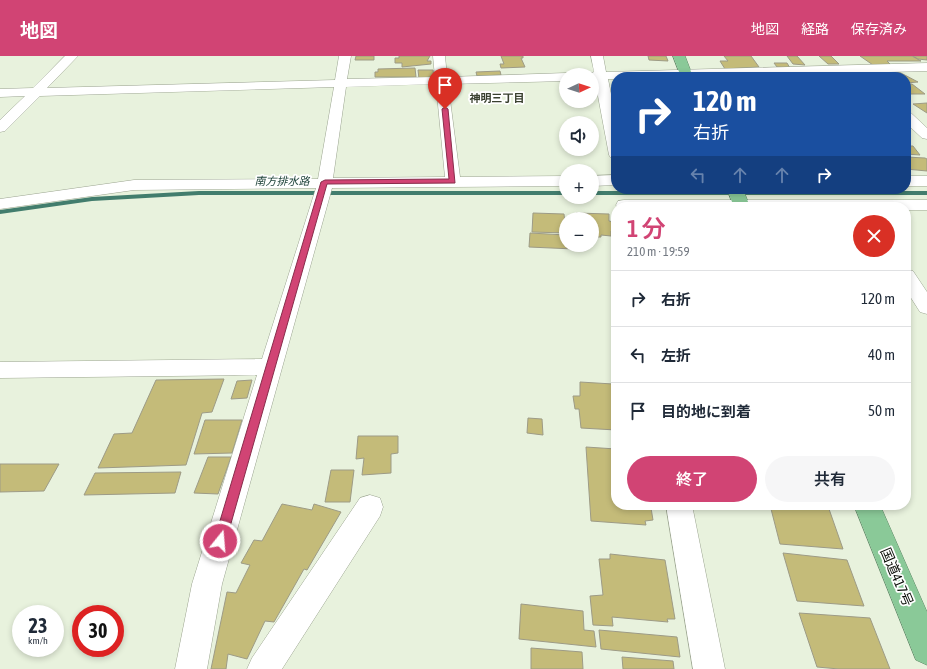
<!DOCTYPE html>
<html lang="ja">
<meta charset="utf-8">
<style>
:root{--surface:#fff;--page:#f6f6f7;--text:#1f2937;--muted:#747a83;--line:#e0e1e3;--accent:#d14474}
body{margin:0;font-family:"Asap Condensed","Noto Sans JP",sans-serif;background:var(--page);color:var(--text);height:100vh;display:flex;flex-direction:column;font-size:15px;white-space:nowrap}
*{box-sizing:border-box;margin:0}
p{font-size:13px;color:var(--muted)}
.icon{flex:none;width:22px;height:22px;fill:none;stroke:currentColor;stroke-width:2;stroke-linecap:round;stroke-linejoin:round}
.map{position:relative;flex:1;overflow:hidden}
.details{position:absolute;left:611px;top:146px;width:300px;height:308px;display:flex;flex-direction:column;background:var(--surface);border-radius:16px;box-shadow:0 2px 6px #0003}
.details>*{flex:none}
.hud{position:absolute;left:611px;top:16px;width:300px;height:122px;border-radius:16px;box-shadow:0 2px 6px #0003;background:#1a4fa0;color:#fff;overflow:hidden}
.needle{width:26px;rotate:86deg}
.buttons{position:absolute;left:559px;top:12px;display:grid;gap:8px}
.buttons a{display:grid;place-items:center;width:40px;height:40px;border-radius:50%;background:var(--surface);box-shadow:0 2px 6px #0003;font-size:20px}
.speed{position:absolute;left:12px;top:549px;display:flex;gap:8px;font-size:20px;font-weight:700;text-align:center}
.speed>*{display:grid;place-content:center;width:52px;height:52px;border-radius:50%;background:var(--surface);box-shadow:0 2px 6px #0003;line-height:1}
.speed small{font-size:10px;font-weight:400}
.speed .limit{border:6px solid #d22;background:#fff;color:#111}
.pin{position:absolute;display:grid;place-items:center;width:34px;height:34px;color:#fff;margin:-41px -17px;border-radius:50% 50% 50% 0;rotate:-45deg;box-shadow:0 0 4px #0007}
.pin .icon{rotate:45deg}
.me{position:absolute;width:44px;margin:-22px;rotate:17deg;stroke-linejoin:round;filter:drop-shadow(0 0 3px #0008)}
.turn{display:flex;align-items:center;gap:14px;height:84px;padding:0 16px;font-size:18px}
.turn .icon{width:52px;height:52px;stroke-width:2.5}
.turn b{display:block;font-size:28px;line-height:34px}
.lanes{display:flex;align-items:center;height:38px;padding:0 16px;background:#0003;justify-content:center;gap:20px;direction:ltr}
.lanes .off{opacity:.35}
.round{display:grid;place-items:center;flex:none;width:42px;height:42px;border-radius:21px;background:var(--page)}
.headline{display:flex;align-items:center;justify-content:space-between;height:68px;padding:0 16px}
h1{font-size:24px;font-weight:600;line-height:30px;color:var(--accent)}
.cta{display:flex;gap:8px;margin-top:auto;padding:8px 16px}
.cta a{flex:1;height:46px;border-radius:24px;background:var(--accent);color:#fff;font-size:16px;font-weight:600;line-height:46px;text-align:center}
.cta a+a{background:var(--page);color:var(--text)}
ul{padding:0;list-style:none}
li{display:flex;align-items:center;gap:12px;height:56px;padding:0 16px;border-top:1px solid var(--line)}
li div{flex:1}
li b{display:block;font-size:15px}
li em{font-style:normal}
header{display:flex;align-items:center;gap:24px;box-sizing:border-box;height:56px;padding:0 20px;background:var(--accent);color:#fff}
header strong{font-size:19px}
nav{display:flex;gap:22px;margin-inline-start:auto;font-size:14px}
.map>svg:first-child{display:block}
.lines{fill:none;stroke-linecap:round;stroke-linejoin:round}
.stream{fill:#427d6d;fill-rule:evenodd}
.building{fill:#c4bb79;stroke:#9d9b86}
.street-casing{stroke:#9ba490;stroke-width:1}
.highway-casing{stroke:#5e8866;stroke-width:1}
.street{fill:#fff;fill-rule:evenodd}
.highway{fill:#8ac998;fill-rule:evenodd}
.route{fill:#d14474;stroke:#882c4b}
.labels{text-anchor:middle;stroke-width:3.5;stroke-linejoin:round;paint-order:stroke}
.far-neighbourhood-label{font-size:11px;font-weight:bold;fill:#39402f;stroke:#fff}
.far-water-label{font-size:11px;font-style:italic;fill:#183e35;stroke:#fff}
.near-street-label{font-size:14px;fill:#0b0e08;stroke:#fff}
</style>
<header>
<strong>地図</strong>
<nav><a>地図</a><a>経路</a><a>保存済み</a></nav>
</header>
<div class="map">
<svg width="927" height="613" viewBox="0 0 927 613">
<rect width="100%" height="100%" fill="#e8f2dd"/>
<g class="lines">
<g class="stream">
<path d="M199 135H566V139H199L92 145 0 158V154L92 141Z"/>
<rect x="592" y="135" width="335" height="4"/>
</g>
</g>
<g class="building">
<path d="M356 0H374V4H355Z"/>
<path d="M399 0H430L427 5H431V8L402 11V7H395V2H399Z"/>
<path d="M501 0H523V2H521L525 11 501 12 500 8H504Z"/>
<path d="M648 0H666L668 5 649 4Z"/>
<path d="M724 0H751L759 11 725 13 720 5H728Z"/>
<path d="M787 0H797L805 9 793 8Z"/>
<path d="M819 0H831L839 8H828Z"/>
<path d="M860 0H912L921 5H887L891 9H873Z"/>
<path d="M913 0H927V4L918 3Z"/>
<path d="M774 7H787L790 12 777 11Z"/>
<path d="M415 12 416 21H375V16H378V13Z"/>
<path d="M418 14H433L434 22 419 23Z"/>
<path d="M500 15 501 19 477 20 476 16Z"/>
<path d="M899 16 918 26 906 27V21H876L871 17Z"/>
<path d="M906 28H912L925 38H906Z"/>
<path d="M927 47V57L913 48Z"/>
<path d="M906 86 910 90H913L920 99 906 98Z"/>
<path d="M906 101 925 102 927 103V115L906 113Z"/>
<path d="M533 157 564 158 566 177 532 176Z"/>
<path d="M576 157 609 158V165L613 166 614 175H611V180L601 179V181H592V163H576Z"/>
<path d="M530 177 566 179V189H573L574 193 529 191Z"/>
<path d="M224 323 212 356 202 357 186 409 98 412 114 378 132 377 156 324Z"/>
<path d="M252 324 247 342 231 343 237 325Z"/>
<path d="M580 326 613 328V334H616V374L581 372 579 353H575L573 340H580Z"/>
<path d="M528 362 542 363 543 379 527 377Z"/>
<path d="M205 364H242L232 397 194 398Z"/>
<path d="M358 380H398V397L391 398V417L362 419 364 402 356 403Z"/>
<path d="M586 391 616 393V449H643V452H651L653 464 645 465 646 469 591 465Z"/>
<path d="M208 401H231L218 438 194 437Z"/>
<path d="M0 408H59L44 435 0 436Z"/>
<path d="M331 414H354L350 446H325Z"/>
<path d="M181 416 175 437 84 439 95 417Z"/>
<path d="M282 448 312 454 314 448 341 456 307 514 304 513 274 566 265 565 247 603 228 598 226 613H211L227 536 236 537 250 509 241 507 254 484 262 485Z"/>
<path d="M770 449H795L829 453 843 493 780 488Z"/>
<path d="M783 497 847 504 864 550 797 545Z"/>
<path d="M610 498 665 504 675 563H667L668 566 612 561 613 570 593 569 590 540 603 539 599 503H610Z"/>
<path d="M521 548 583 555 584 574 594 575 596 591 519 583Z"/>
<path d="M799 557 870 562 890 613H839L817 611Z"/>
<path d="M599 574 677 581 680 601 601 593Z"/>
<path d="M531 592 582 596 583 613H531Z"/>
<path d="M622 601 673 605 674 613H623Z"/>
</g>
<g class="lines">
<defs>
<g id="street">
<path d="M65 0H78L47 32 335 24 339 0H351L347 23 435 21 433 0H445L447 21 566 17 571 19H566V25L448 28 460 121 566 120V130L332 132 222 528 207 613H175L192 528 257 319 0 322V306L262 303 316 132 134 134 0 153V143L134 124 318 123 334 31 40 40 5 75 0 76V64L25 40 0 41V33L33 32ZM436 28 445 121 333 122 346 31Z"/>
<path d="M591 0H603L606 16 927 7V15L690 21H616V23H608L616 63V103L611 102 609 99 595 24H592V19H587L594 16Z"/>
<path d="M906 56 911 57 927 72V83L922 82 906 67Z"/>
<path d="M616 119V129L592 130V120Z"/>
<rect x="906" y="120" width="21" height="10"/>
<path d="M624 144H927V154H906V151H617L616 149 618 145Z"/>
<path d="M906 213 913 215 927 236V258L920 256 906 234Z"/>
<path d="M370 439 380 442 383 451 380 460 282 613H247L252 602 360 442Z"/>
<path d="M666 449H692L725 613H693Z"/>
</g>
<g id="highway">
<path d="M673 0H685L693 21H681Z"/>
<path d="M727 133H743L750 151H734Z"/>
<path d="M854 449H880L927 556V609L916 604Z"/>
</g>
</defs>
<use href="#street" class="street-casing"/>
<use href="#highway" class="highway-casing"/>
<use href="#street" class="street"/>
<use href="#highway" class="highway"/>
</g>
<path class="route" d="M445 51 448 53 455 127 327 128 226 485 224 488 220 490 216 488 214 485 321 126 325 124 449 123 442 53Z"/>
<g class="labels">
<g class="far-neighbourhood-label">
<text x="497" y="46">神明三丁目</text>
</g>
<g class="far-water-label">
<text x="282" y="129">南方排水路</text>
</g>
<g class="near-street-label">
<text transform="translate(897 521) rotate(67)" y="5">国道417号</text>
</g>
</g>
</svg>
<div class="buttons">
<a><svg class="needle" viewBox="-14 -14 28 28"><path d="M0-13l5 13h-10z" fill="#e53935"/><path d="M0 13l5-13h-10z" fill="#747a83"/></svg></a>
<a><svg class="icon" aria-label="sound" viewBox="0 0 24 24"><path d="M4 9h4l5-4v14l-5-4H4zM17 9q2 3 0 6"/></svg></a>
<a>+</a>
<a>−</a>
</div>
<div class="speed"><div>23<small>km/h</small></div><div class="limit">30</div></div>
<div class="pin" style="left:445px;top:53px;background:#d93025"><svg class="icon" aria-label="arrive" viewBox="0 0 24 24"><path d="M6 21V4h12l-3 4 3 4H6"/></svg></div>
<svg class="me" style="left:220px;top:485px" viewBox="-20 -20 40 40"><circle r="17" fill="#d14474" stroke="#fff" stroke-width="3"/><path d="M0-11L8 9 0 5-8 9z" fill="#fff"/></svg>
<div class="hud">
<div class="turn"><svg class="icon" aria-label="right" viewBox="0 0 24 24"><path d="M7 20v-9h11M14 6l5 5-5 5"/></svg><div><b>120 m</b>右折</div></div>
<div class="lanes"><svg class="icon off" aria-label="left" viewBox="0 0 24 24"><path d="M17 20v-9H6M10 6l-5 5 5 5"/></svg><svg class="icon off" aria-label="ahead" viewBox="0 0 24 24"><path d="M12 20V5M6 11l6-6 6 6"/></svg><svg class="icon off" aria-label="ahead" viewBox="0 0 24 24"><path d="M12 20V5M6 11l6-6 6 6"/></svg><svg class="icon" aria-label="right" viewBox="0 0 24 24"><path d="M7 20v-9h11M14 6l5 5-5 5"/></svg></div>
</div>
<section class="details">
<div class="headline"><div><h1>1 分</h1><p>210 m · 19:59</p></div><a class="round" style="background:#d93025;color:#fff"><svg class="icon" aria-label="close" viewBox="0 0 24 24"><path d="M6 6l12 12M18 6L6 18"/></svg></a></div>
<ul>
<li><svg class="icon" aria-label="right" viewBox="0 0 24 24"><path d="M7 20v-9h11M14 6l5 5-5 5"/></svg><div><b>右折</b></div><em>120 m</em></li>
<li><svg class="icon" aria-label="left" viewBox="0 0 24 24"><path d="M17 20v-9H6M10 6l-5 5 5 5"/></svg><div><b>左折</b></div><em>40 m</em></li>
<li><svg class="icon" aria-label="arrive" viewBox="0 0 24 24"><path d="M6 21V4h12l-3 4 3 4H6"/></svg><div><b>目的地に到着</b></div><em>50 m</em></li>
</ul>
<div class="cta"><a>終了</a><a>共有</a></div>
</section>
</div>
